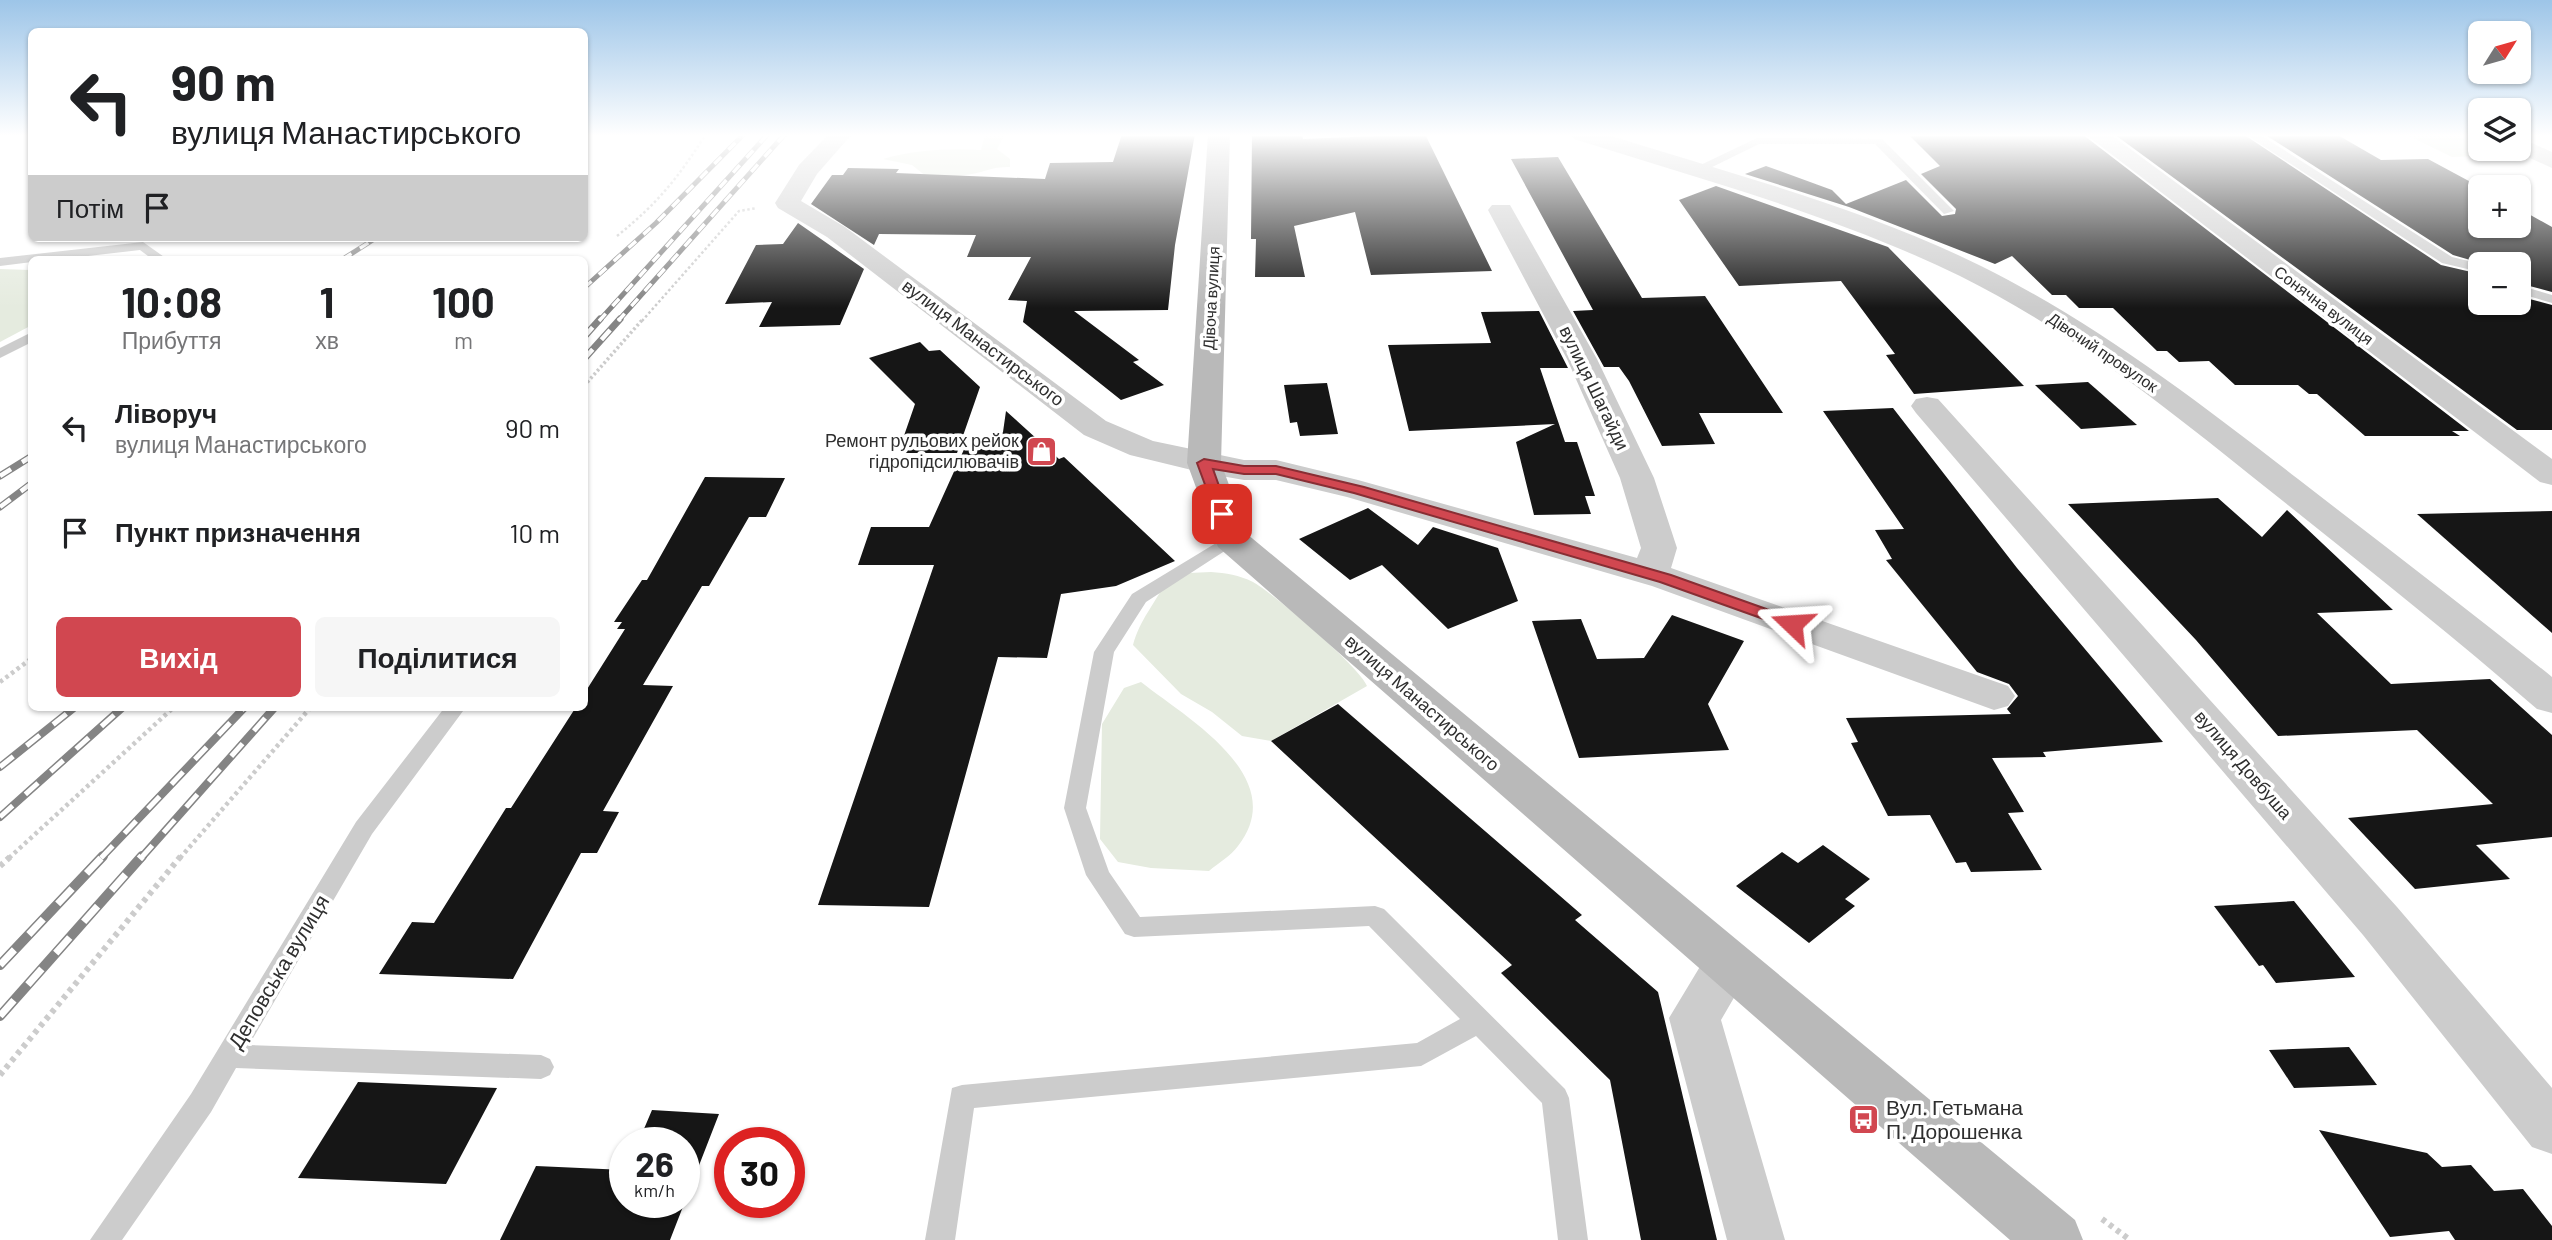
<!DOCTYPE html>
<html lang="uk">
<meta charset="utf-8">
<style>
:root{--surface:#fff;--page:#f6f6f6;--text:#202124;--muted:#757577;--accent:#d14750}
body{margin:0;font-family:Barlow,sans-serif;background:var(--page);color:var(--text);height:100vh;display:flex;flex-direction:column;font-size:26px;white-space:nowrap}
*{box-sizing:border-box;margin:0}
p{font-size:23px;color:var(--muted)}
.icon{flex:none;width:38px;height:38px;fill:none;stroke:currentColor;stroke-width:2;stroke-linecap:round;stroke-linejoin:round}
.map{position:relative;flex:1;overflow:hidden}
.details{position:absolute;left:28px;top:256px;width:560px;height:455px;display:flex;flex-direction:column;background:var(--surface);border-radius:10px;box-shadow:0 2px 5px #0004}
.details>*{flex:none}
.hud{position:absolute;left:28px;top:28px;width:560px;height:214px;border-radius:10px;box-shadow:0 2px 5px #0004;background:#fff;color:var(--text);overflow:hidden}
.needle{width:46px;rotate:53deg}
.fabs{position:absolute;left:2468px;top:21px;display:grid;gap:14px}
.fabs a{display:grid;place-items:center;width:63px;height:63px;border-radius:10px;background:var(--surface);box-shadow:0 2px 5px #0004;font-size:35px}
.speed{position:absolute;left:609px;top:1127px;display:flex;gap:14px;font-size:35px;font-weight:700;text-align:center}
.speed>*{display:grid;place-content:center;width:91px;height:91px;border-radius:50%;background:var(--surface);box-shadow:0 2px 5px #0004;line-height:1}
.speed small{font-size:18px;font-weight:400}
.speed .limit{border:10px solid #d22;background:#fff;color:#111}
.pin{position:absolute;display:grid;place-items:center;width:60px;height:60px;color:#fff;margin:-30px;border-radius:14px;box-shadow:0 4px 10px #0006}
.me{position:absolute;width:77px;margin:-38px;rotate:290deg;stroke-linejoin:round;filter:drop-shadow(0 0 5px #0008)}
.turn{display:flex;align-items:center;gap:24px;height:147px;padding:0 28px;font-size:32px}
.turn .icon{width:91px;height:91px;stroke-width:2.5}
.turn b{display:block;font-size:49px;line-height:60px}
.then{display:flex;align-items:center;height:66px;padding:0 28px;background:#0003;gap:14px;font-size:26px}
.eta{display:flex;justify-content:space-evenly;align-items:center;height:119px;text-align:center}
.eta b{font-size:42px;font-weight:700;line-height:49px}
.cta{display:flex;gap:14px;margin-top:auto;padding:14px 28px}
.cta a{flex:1;height:80px;border-radius:10px;background:var(--accent);color:#fff;font-size:28px;font-weight:700;line-height:80px;text-align:center}
.cta a+a{background:var(--page);color:var(--text)}
ul{padding:0;list-style:none}
li{display:flex;align-items:center;gap:21px;height:105px;padding:0 28px}
li div{flex:1}
li b{display:block;font-size:26px}
li em{font-style:normal}
.map>svg:first-child{display:block}
.green{fill:#e5ebdf}
.building{fill:#161616}
.lines{fill:none;stroke-linecap:round;stroke-linejoin:round}
.path-far3{stroke:#ccc;stroke-width:2.5;stroke-dasharray:2.5 2.5;stroke-linecap:butt}
.path-far2{stroke:#ccc;stroke-width:3.5;stroke-dasharray:2.5 2.5;stroke-linecap:butt}
.path-far1{stroke:#ccc;stroke-width:4.5;stroke-dasharray:3.5 3.5;stroke-linecap:butt}
.path{stroke:#ccc;stroke-width:6;stroke-dasharray:4.5 4.5;stroke-linecap:butt}
.service{fill:#ccc;fill-rule:evenodd}
.minor{fill:#ccc;fill-rule:evenodd}
.secondary{fill:#b9b9b9;fill-rule:evenodd}
.rail-far3-casing{stroke:#848484;stroke-width:5}
.rail-far2-casing{stroke:#848484;stroke-width:7}
.rail-far1-casing{stroke:#848484;stroke-width:8}
.rail-casing{stroke:#848484;stroke-width:10}
.rail-far3{stroke:#fff;stroke-width:3.5;stroke-dasharray:10;stroke-linecap:butt}
.rail-far2{stroke:#fff;stroke-width:4.5;stroke-dasharray:13;stroke-linecap:butt}
.rail-far1{stroke:#fff;stroke-width:5;stroke-dasharray:17;stroke-linecap:butt}
.rail{stroke:#fff;stroke-width:7;stroke-dasharray:21;stroke-linecap:butt}
.route{fill:#d14750;stroke:#882e34;stroke-width:2}
.labels{text-anchor:middle;stroke-width:7;stroke-linejoin:round;paint-order:stroke}
.far-street-label{font-size:16px;fill:#2f2f2f;stroke:#fff}
.street-label{font-size:18px;fill:#2f2f2f;stroke:#fff}
.poi-label{font-size:18px;fill:#2f2f2f;stroke:#fff;text-anchor:end}
.near-street-label{font-size:21px;fill:#2f2f2f;stroke:#fff}
.near-poi-label{font-size:21px;fill:#2f2f2f;stroke:#fff;text-anchor:start}
</style>
<div class="map">
<svg width="2552" height="1240" viewBox="0 0 2552 1240">
<rect width="100%" height="100%" fill="#fff"/>
<g class="green">
<path d="M985 134H1005L997 149 1010 159V167C990 167 988 171 972 174 957 177 942 177 927 177L912 165 883 159C914 150 950 148 981 150Z"/>
<path d="M2454 134 2495 155 2452 157 2407 135Z"/>
<path d="M0 269 31 270 32 325 0 342Z"/>
<path d="M1211 572C1226 573 1239 575 1253 582 1272 592 1362 669 1367 686L1271 741 1242 736 1212 712 1181 694 1133 645C1140 619 1155 604 1166 581L1189 573Z"/>
<path d="M1141 682C1185 717 1292 777 1238 846 1231 856 1218 863 1209 871L1151 868 1118 862 1100 839 1102 724 1124 688Z"/>
</g>
<g class="building">
<path d="M1122 134H1195L1175 245 1168 310 1074 311 1139 360 1133 362 1164 385 1121 400 1023 322 1027 301 1008 300 1031 257H967L976 235 879 234 874 245 811 204 832 175H843L848 168 899 169 896 173 1045 179 1050 163 1113 162Z"/>
<path d="M1252 134H1302L1303 139 1425 134 1492 271 1371 275 1355 212 1294 226 1305 277H1255L1256 239H1251Z"/>
<path d="M1908 134H2082L2469 431H2452L2460 436H2365L2317 394H2309L2298 385H2235L2209 361 2179 362 2167 351H2157L2113 308H2079L2066 295H2052L2012 256 1995 264 1849 207 1745 174 1766 166 1832 190 1846 204 1906 180 1942 216 1955 214 1956 209 1921 174 1940 166Z"/>
<path d="M2114 134H2243L2441 265 2480 274V303H2518V296L2552 305V430H2517Z"/>
<path d="M2264 134H2336L2381 160 2428 159 2480 187V226H2518V208L2552 227V292L2518 283V264H2484L2453 255Z"/>
<path d="M1558 157 1642 298 1705 296 1783 413H1699L1715 444 1662 446 1629 381 1619 367H1604L1573 311 1593 310 1511 159Z"/>
<path d="M1716 186 1888 247 2024 386 1914 394 1886 355 1895 354 1841 281 1739 286 1679 200Z"/>
<path d="M798 223 864 269 840 325 759 327 772 302 725 304 756 245 783 244Z"/>
<path d="M1539 311 1568 368H1540L1565 442H1577L1595 496H1585L1591 514 1534 515 1516 442 1555 424 1409 431 1388 345 1491 343 1481 312Z"/>
<path d="M920 342 929 351 940 350 980 387 957 453H898L915 404 869 358Z"/>
<path d="M2088 382 2137 425 2081 429 2035 385Z"/>
<path d="M1327 383 1338 434 1300 436 1297 422 1290 423 1284 385Z"/>
<path d="M1893 408 2017 568 2163 742 2043 752 2046 757 1992 758 2024 812 2008 813 2042 870 1971 872 1966 862 1956 863 1930 815 1888 816 1851 743 1858 742 1846 718 2011 714 2007 709 2018 696 2009 684 1977 672 1886 560 1892 559 1875 530 1904 529 1823 411Z"/>
<path d="M1006 411 1059 459 1064 457 1175 561 1116 586 1061 594 1047 658 998 657 929 907 818 905 934 565H858L871 527H929L966 445 1003 432Z"/>
<path d="M705 477 785 478 766 517H749L709 586H702L643 685 673 686 603 811 619 812 597 853H581L513 979 379 974 412 922 434 923 506 808H511L576 707H584V694L625 629H617L622 622H614L642 580H647Z"/>
<path d="M2218 498 2262 537 2287 510 2393 610 2317 613 2391 684 2490 679 2552 735V837L2476 845 2510 879 2415 889 2348 818 2493 804 2417 730 2278 736 2196 640 2068 504Z"/>
<path d="M1368 508 1418 545 1433 527 1498 548 1518 601 1448 629 1382 565 1350 580 1299 539Z"/>
<path d="M2552 511V633L2417 514Z"/>
<path d="M1672 615 1744 641 1708 704 1729 750 1579 758 1532 621 1581 619 1597 659 1644 658Z"/>
<path d="M1338 704 1582 915 1575 920 1658 992 1717 1240H1641L1610 1080 1501 973 1512 965 1271 741Z"/>
<path d="M1823 845 1870 879 1845 899 1855 906 1809 943 1736 886 1782 852 1798 863Z"/>
<path d="M2294 901 2355 977 2276 983 2263 965 2259 966 2214 906Z"/>
<path d="M2349 1047 2377 1085 2294 1088 2269 1050Z"/>
<path d="M358 1082 497 1088 446 1184 298 1178Z"/>
<path d="M652 1110 719 1114 670 1240H500L536 1166 625 1170V1202H684V1143H638Z"/>
<path d="M2319 1130 2427 1153 2442 1167 2471 1165 2494 1191 2523 1189 2552 1226V1240H2455L2449 1231 2390 1237Z"/>
</g>
<g class="lines">
<g class="path-far3">
<path d="M2475 134 2480 136"/>
<path d="M617 236C658 203 678 178 706 134"/>
<path d="M642 321 739 211 757 208"/>
</g>
<path class="path-far2" d="M584 386 643 319"/>
<g class="path-far1">
<path d="M0 682 32 658"/>
<path d="M9 858 174 707"/>
<path d="M180 858 311 707"/>
</g>
<g class="path">
<path d="M0 866 11 856"/>
<path d="M0 1075 181 856"/>
<path d="M2102 1219 2130 1240"/>
</g>
<g class="service">
<path d="M2245 134H2259L2452 257 2481 264 2480 272 2442 263Z"/>
<path d="M1757 138 1882 139 1954 211 1944 214 1875 144H1759L1700 173 1690 170Z"/>
<path d="M143 242 167 259H152L140 250 62 259H32V262L0 266V258Z"/>
<path d="M2518 285 2552 295V303L2518 293Z"/>
<path d="M32 332V342L0 358V348Z"/>
<path d="M1231 534 1237 535 1240 539 1237 543 1146 602 1114 652 1086 808 1109 872 1140 917 1375 906 1384 909 1565 1089 1569 1098 1588 1240H1558L1542 1103 1476 1036 1421 1066 974 1108 955 1240H925L952 1088 962 1085 1417 1043 1460 1019 1369 926 1134 937 1125 934 1086 875 1064 808 1094 652 1132 594Z"/>
<path d="M445 707H466L372 834 249 1045 541 1055 550 1059 554 1067 550 1075 541 1079 236 1068 211 1112 122 1240H90L191 1094 356 822Z"/>
</g>
<g class="minor">
<path d="M829 134H852L817 174 801 201 845 227 1106 421 1153 441 1244 460H1276L1358 480 1637 558 1641 548 1620 478 1567 359 1488 210 1492 205H1510L1597 359 1654 478 1677 548 1671 568 2008 686 2015 696 2008 706 1994 710 1652 586 1347 497 1276 480H1244L1204 473 1130 455 1084 435 827 237 778 208 775 203 799 165Z"/>
<path d="M1571 134H1605C1731 174 1862 207 1981 266 2096 323 2197 401 2298 479 2383 545 2469 610 2552 677V713L2537 709C2448 632 2356 559 2264 486 2168 409 2071 331 1960 276 1837 216 1704 180 1574 139Z"/>
<path d="M2085 134H2110L2552 459V485L2540 482Z"/>
<path d="M2518 137 2552 152V168L2510 149H2518Z"/>
<path d="M1927 397 1938 399 2397 907 2552 1088V1154L2532 1147 2363 935 1916 413 1911 406 1916 399Z"/>
<path d="M1728 944 1746 950 1753 965 1721 1020 1785 1240H1727L1669 1018 1710 950Z"/>
</g>
<path class="secondary" d="M1208 134H1230L1221 463 1247 534 2075 1220 2083 1240H2010L1218 547 1187 463Z"/>
<defs>
<g id="rail-far3">
<path d="M343 259 376 238"/>
<path d="M584 288 656 223 744 134"/>
<path d="M599 321 768 134"/>
<path d="M618 321 785 134"/>
</g>
<g id="rail-far2">
<path d="M584 337 600 319"/>
<path d="M584 359 620 319"/>
<path d="M0 476 32 456"/>
<path d="M0 507 32 483"/>
</g>
<g id="rail-far1">
<path d="M0 767 75 707"/>
<path d="M0 817 123 707"/>
<path d="M101 858 245 707"/>
<path d="M141 858 275 707"/>
</g>
<g id="rail">
<path d="M0 965 103 856"/>
<path d="M0 1016 142 856"/>
</g>
</defs>
<use href="#rail-far3" class="rail-far3-casing"/>
<use href="#rail-far2" class="rail-far2-casing"/>
<use href="#rail-far1" class="rail-far1-casing"/>
<use href="#rail" class="rail-casing"/>
<use href="#rail-far3" class="rail-far3"/>
<use href="#rail-far2" class="rail-far2"/>
<use href="#rail-far1" class="rail-far1"/>
<use href="#rail" class="rail"/>
</g>
<linearGradient id="sky" x2="0" y2="1"><stop stop-color="#9dc5e8"/><stop offset="0.44" stop-color="#fff"/><stop offset="1" stop-color="#fff" stop-opacity="0"/></linearGradient>
<rect width="2552" height="308" fill="url(#sky)"/>
<path class="route" d="M1204 459 1244 466H1276L1364 487 1671 575 1797 620 1800 624 1797 627H1786L1660 582 1354 493 1276 474H1244L1213 469 1229 514 1222 518 1217 517 1197 463Z"/>
<defs>
<symbol id="shop-square" viewBox="-11 -11 22 22"><rect x="-9" y="-9" width="18" height="18" rx="4" fill="#d14750" stroke="#fff"/><path d="M-5-2.5h2.3a2.7 3.5 0 0 1 5.4 0H5L5.5 6h-11ZM-1.5-2.5h3a1.5 2.3 0 0 0-3 0Z" fill="#fff"/></symbol>
<symbol id="bus-square" viewBox="-11 -11 22 22"><rect x="-9" y="-9" width="18" height="18" rx="4" fill="#d14750" stroke="#fff"/><path d="M-5-6H5V4H4V6H2V4H-2V6H-4V4H-5ZM-3.5-4V0h7V-4ZM-3.5 1.2v1.5H-2V1.2ZM2 1.2v1.5H3.5V1.2Z" fill="#fff"/></symbol>
</defs>
<g fill-rule="evenodd">
<use href="#shop-square" x="1024" y="434" width="35" height="35"/>
<use href="#bus-square" x="1846" y="1102" width="35" height="35"/>
</g>
<g class="labels">
<g class="far-street-label">
<text transform="translate(1211 298) rotate(-87)" y="6">Дівоча вулиця</text>
<text transform="translate(2324 305) rotate(37)" y="6">Сонячна вулиця</text>
<text transform="translate(2103 352) rotate(34)" y="6">Дівочий провулок</text>
</g>
<g class="street-label">
<text transform="translate(983 343) rotate(37)" y="6">вулиця Манастирського</text>
<text transform="translate(1594 388) rotate(64)" y="6">вулиця Шагайди</text>
<text transform="translate(1422 703) rotate(41)" y="6">вулиця Манастирського</text>
<text transform="translate(2243 765) rotate(49)" y="6">вулиця Довбуша</text>
</g>
<g class="poi-label">
<text x="1019" y="447">Ремонт рульових рейок<tspan x="1019" dy="21">гідропідсилювачів</tspan></text>
</g>
<g class="near-street-label">
<text transform="translate(279 972) rotate(-59)" y="7">Деповська вулиця</text>
</g>
<g class="near-poi-label">
<text x="1886" y="1115">Вул. Гетьмана<tspan x="1886" dy="24">П. Дорошенка</tspan></text>
</g>
</g>
</svg>
<div class="fabs">
<a><svg class="needle" viewBox="-14 -14 28 28"><path d="M0-13l5 13h-10z" fill="#e53935"/><path d="M0 13l5-13h-10z" fill="#757577"/></svg></a>
<a><svg class="icon" aria-label="layers" viewBox="0 0 24 24"><path d="M12 4l9 5-9 5-9-5zM3 14l9 5 9-5"/></svg></a>
<a>+</a>
<a>−</a>
</div>
<div class="speed"><div>26<small>km/h</small></div><div class="limit">30</div></div>
<div class="pin" style="left:1222px;top:514px;background:#d93025"><svg class="icon" aria-label="arrive" viewBox="0 0 24 24"><path d="M6 21V4h12l-3 4 3 4H6"/></svg></div>
<svg class="me" style="left:1792px;top:624px" viewBox="-20 -20 40 40"><path d="M0-17L14 15 0 8-14 15z" fill="#d14750" stroke="#fff" stroke-width="4"/></svg>
<div class="hud">
<div class="turn"><svg class="icon" aria-label="left" viewBox="0 0 24 24"><path d="M17 20v-9H6M10 6l-5 5 5 5"/></svg><div><b>90 m</b>вулиця Манастирського</div></div>
<div class="then">Потім<svg class="icon" aria-label="arrive" viewBox="0 0 24 24"><path d="M6 21V4h12l-3 4 3 4H6"/></svg></div>
</div>
<section class="details">
<div class="eta">
<div><b>10:08</b><p>Прибуття</p></div>
<div><b>1</b><p>хв</p></div>
<div><b>100</b><p>m</p></div>
</div>
<ul>
<li><svg class="icon" aria-label="left" viewBox="0 0 24 24"><path d="M17 20v-9H6M10 6l-5 5 5 5"/></svg><div><b>Ліворуч</b><p>вулиця Манастирського</p></div><em>90 m</em></li>
<li><svg class="icon" aria-label="arrive" viewBox="0 0 24 24"><path d="M6 21V4h12l-3 4 3 4H6"/></svg><div><b>Пункт призначення</b></div><em>10 m</em></li>
</ul>
<div class="cta"><a>Вихід</a><a>Поділитися</a></div>
</section>
</div>
